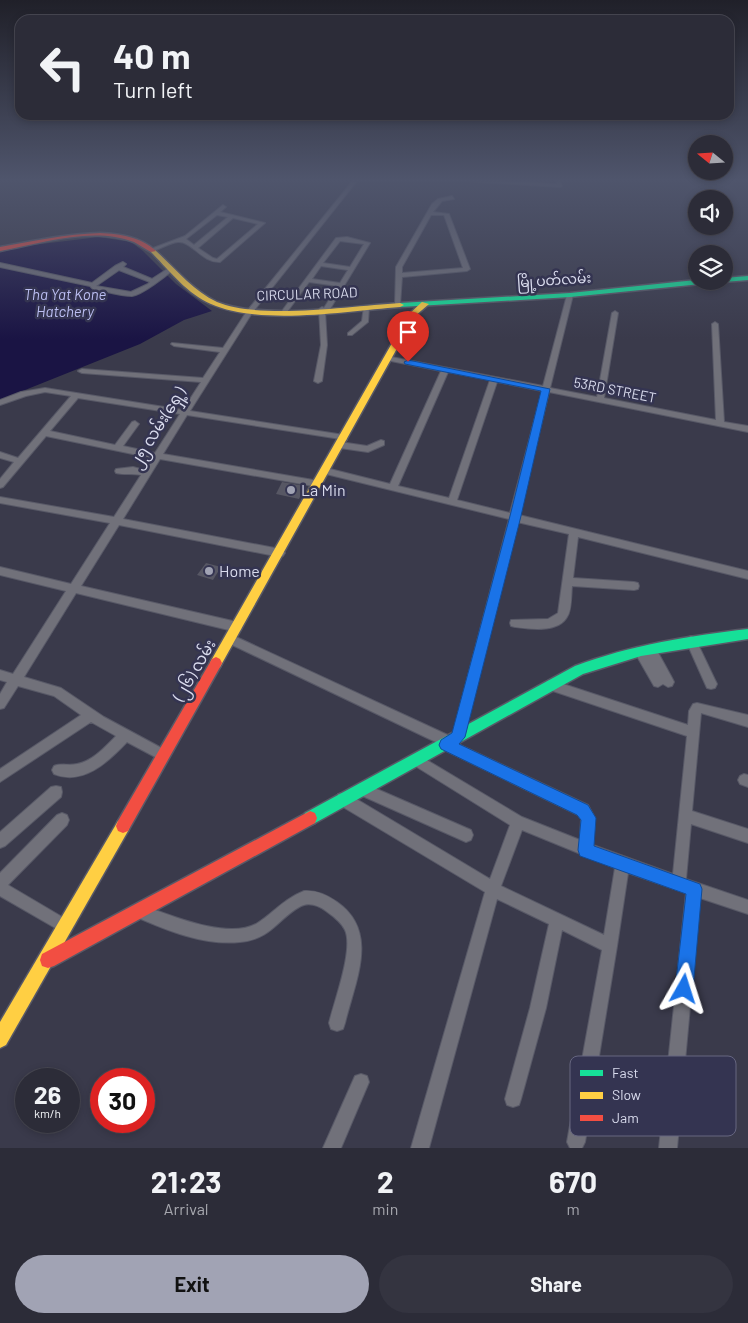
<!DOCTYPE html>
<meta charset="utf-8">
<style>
:root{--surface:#2c2c38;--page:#343440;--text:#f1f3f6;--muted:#a6a7ae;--line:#484853;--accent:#a1a3b4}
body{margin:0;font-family:Barlow,"Noto Sans Myanmar",sans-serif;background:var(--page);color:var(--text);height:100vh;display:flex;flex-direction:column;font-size:19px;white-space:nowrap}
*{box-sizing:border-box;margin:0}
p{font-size:16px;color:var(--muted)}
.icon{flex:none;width:28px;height:28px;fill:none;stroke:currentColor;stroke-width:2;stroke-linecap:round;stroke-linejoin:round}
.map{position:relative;height:1148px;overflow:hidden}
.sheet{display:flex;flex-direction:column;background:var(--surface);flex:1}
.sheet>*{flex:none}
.banner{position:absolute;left:15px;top:15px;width:719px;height:105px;border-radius:15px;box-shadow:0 2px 8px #0003,0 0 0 1px var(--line);background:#2c2c38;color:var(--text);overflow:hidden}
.needle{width:32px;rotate:288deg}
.controls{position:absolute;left:688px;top:135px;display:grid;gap:10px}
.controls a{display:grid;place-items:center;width:45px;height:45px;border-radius:50%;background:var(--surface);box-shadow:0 2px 8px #0003,0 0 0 1px var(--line);font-size:25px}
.speed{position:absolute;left:15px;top:1068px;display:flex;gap:10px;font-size:25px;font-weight:700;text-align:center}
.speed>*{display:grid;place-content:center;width:65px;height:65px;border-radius:50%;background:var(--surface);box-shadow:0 2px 8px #0003,0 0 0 1px var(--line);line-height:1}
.speed small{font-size:12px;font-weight:400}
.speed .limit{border:8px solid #d22;background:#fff;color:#111}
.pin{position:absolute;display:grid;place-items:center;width:42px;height:42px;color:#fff;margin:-51px -21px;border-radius:50% 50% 50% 0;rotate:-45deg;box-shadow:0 0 5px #0007}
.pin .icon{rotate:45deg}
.me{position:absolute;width:55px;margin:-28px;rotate:6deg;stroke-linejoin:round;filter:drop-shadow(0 0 4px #0008)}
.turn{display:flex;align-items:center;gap:18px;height:105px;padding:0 15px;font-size:22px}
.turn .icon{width:65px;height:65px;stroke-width:2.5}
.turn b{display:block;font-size:35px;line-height:42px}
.eta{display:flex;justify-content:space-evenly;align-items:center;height:85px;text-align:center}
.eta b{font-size:30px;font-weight:700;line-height:35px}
.action{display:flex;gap:10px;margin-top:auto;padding:10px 15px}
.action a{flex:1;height:58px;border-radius:30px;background:var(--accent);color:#111;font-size:20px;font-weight:700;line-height:58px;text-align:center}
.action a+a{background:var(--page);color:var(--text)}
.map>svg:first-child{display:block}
.water{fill:#1a1444}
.building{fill:#575764}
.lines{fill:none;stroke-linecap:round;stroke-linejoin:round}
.street-casing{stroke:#585967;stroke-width:2}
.fast-casing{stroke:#585967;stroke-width:3}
.slow-casing{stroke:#585967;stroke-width:3}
.jam-casing{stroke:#585967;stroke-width:3}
.street{fill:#71717a;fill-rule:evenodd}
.fast{fill:#16e098;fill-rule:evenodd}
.slow{fill:#ffcf43;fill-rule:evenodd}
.jam{fill:#f24e42;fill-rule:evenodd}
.route{fill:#1a73e8;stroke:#114b97}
.poi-dot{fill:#a1a3b4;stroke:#343451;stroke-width:2}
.labels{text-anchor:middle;stroke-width:5;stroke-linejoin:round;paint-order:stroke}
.far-street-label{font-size:14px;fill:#d9dbed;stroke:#343451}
.far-water-label{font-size:15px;font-style:italic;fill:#bcbff3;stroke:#343451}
.street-label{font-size:16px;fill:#d9dbed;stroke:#343451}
.poi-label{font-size:16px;fill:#d9dbed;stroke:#343451;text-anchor:start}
.key{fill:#343451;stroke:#666680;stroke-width:1}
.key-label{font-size:14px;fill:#d9dbed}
</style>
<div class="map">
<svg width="748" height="1148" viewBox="0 0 748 1148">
<rect width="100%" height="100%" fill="#3a3a4b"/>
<path class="water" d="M99 237 131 242 143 251 176 284 212 311 184 320 140 344 0 400V249Z"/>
<g class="building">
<path d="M282 482 305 486 299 499 276 494Z"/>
<path d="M206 563 221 567 213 580 197 575Z"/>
</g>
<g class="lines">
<defs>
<g id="street">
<path d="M355 178 464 179 557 184 555 178H559L562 186 560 187 464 181H357L252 313 190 411 344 435 347 436V440L187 415 163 454 319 481 322 482 323 484 322 486 319 487 160 459 123 519 280 549 283 550 285 553 283 556 280 557 119 525 81 586 237 622 241 624 242 627 241 630 237 632 76 593 24 677 61 688 104 717 167 751 169 755 167 759 163 761 159 759 127 742C108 762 83 786 54 774L52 770 54 766C61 763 69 766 77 764 93 761 105 747 116 736L91 722 0 782V769L81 715 54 696 18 686 4 708 0 709V694L7 682 0 680V670L13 674 66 591 0 575V567L71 584 110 523 0 503V497L114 517 141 475C132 473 124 475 116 473L115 471 116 469 133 467 144 470 152 458 46 436 3 487 0 488V479L14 462 0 458V452L18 458 71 396 45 392 26 396 0 405V400L21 392 45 388 183 410 201 382 82 373 78 371 82 369 203 378 220 352 174 346 171 344 172 343 223 348 247 311ZM78 398 180 414 155 453 123 446 139 424 135 421 132 422 115 445 50 431Z"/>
<path d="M452 196 454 199 442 201 433 212 449 214 470 269 467 271 402 277 400 305 395 306 396 267 432 204 438 199ZM431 215H444L463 268 402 273V267Z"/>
<path d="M223 205 226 207 220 212 265 223 220 262C202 263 192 241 178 242 169 243 160 249 151 252L148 250 185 236ZM217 215 228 217 194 245 186 239ZM233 218 258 224 217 259 213 258 198 248Z"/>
<path d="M347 237 370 243 330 309 325 311 327 345 322 381 318 383 314 381 321 345 319 309 322 307 324 308 338 286 309 282 287 312 282 311 336 238ZM340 241 364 244 350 267 323 263ZM321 266 348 270 340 283 312 279Z"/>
<path d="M123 262 126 264 123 267 152 279 169 268 174 269C166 276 142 295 132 296 121 296 104 291 93 289L90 286 0 267V263L92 283 115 266ZM119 270 150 282 148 284 131 292 96 286Z"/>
<path d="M570 293 573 295 550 388 597 397 612 313 615 311 618 313 604 398 716 420 712 324 715 322 718 324 724 422 748 426V432L549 392 519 515 748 571V579L578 537 573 578 634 582 638 583 639 586 638 589 634 590 572 586C571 595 572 610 567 617 558 633 530 629 515 627L511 626 510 623 511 620 548 619 558 613 569 534 517 522 464 737 462 741 456 743 588 805 595 818 593 845 673 874 687 736 547 689 545 685 547 681 551 680 688 725 689 711 693 704 697 703 748 715V727L701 713 692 811 748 829V843L691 824 686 879 748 900V914L700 898 677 1148H659L686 893 628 873 617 946 585 1142 582 1148H570L567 1142 602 950 562 930 546 1008 521 1099 519 1105 513 1107 507 1105 505 1099 530 1008 549 924 497 899 429 1148H411L485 892 338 804 337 799 338 794 343 793 348 794 490 879 510 825 412 764 410 760 412 756 416 754 420 756 522 817 580 840 581 819 578 815 442 749 440 744 226 642 225 639 226 636 230 634 234 636 452 737 509 519 326 474 322 471 326 468 390 484 441 371 386 360V356L543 386 567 295ZM448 372 490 380 449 498 398 486ZM497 382 542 391 510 513 457 500ZM522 830 615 868 604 935 501 886Z"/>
<path d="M364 306 369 307 368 322 352 335H348V333L362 321Z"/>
<path d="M381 440 384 441V445L368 452 340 448 336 445 340 442 367 446Z"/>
<path d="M691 636 695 638 715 680 717 684 715 688 711 689 707 688 686 641 687 638Z"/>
<path d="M651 645 655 647 672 678 674 682 672 686 668 687 663 684 658 687 654 686 634 651 636 648C641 646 644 647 646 652L647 647Z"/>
<path d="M744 774 748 775V787L740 784 738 780 740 776Z"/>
<path d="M363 783 471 830 473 835 471 840 466 842 358 794 357 789 358 784Z"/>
<path d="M56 786 61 787 62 792 61 797 5 846 0 848V832L51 787Z"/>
<path d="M62 813 67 815 69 820 67 825 8 885 69 921 71 926 69 931 64 933 0 896V873L57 815Z"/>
<path d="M304 891C316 890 327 895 337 902 380 932 355 981 345 1023L343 1029 337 1031 331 1029 329 1023C334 1002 354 949 345 930 341 922 333 916 326 911 319 906 310 902 301 906 278 918 272 939 240 942 204 946 166 930 134 916L132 911 134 906 139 904C168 914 226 940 256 924 274 913 282 900 304 891Z"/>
<path d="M361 1074 367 1076 369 1082 341 1148H323L355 1076Z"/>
</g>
<g id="fast">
<path d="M748 276V280L724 282 721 281H724V278Z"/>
<path d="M696 280 714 281 711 283 570 297 400 307 396 305 400 303 570 293Z"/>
<path d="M748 629V639L641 656 583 674 315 823 310 825 305 823 303 818 305 813 575 666C631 645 689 636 748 629Z"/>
</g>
<g id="slow">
<path d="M151 250H155C174 267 193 291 217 302 261 320 351 306 400 303L404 305 400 307C347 311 260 326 211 304 187 294 169 270 151 252Z"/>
<path d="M422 302 429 304 415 316 220 667 216 669 212 667 210 663 212 659 408 315Z"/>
<path d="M123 819 128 821 130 826 128 831 6 1045 0 1048V1022L118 821Z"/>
</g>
<g id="jam">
<path d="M100 233C121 234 141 237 156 251L151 252C145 249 140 245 134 242 93 226 42 243 0 251V247C33 241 66 234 100 233Z"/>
<path d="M216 657 220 659 222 663 220 667 128 831 123 833 118 831 116 826 118 821 212 659Z"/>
<path d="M310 811 315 813 317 818 315 823 54 966 48 968 42 966 40 960 42 954Z"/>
</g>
</defs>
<use href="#street" class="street-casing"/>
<use href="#fast" class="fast-casing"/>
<use href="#slow" class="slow-casing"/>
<use href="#jam" class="jam-casing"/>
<use href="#street" class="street"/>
<use href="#fast" class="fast"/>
<use href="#slow" class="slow"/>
<use href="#jam" class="jam"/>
</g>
<linearGradient id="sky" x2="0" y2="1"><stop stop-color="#202029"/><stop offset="0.53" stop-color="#4f556c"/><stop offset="1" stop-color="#4f556c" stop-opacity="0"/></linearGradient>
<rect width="748" height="339" fill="url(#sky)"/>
<path class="route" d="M408 360 550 389 521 516 465 737 459 744 588 805 596 818 594 846 700 884 702 889 693 989 690 995 684 998 678 995 675 989 686 894 580 856 578 850 581 820 577 815 441 749 439 745 441 740 452 733 510 516 541 391 405 364 404 362Z"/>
<g class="poi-dot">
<circle cx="291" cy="490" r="5"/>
<circle cx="209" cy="571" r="5"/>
</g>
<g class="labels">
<g class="far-street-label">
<text transform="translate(554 280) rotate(-4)" y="5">မြို့ပတ်လမ်း</text>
<text transform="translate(307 294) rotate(-2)" y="5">CIRCULAR ROAD</text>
<text transform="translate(615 390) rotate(11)" y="5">53RD STREET</text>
</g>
<g class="far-water-label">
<text x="65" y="300">Tha Yat Kone<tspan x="65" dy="17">Hatchery</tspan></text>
</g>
<g class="street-label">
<text transform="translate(157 427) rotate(-58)" y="6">၂၅ လမ်း(ရှေ့)</text>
<text transform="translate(194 670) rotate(-60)" y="6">(၂၆) လမ်း</text>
</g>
<g class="poi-label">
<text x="301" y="496">La Min</text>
<text x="219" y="577">Home</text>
</g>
</g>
<rect x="570" y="1056" width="166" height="80" rx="8" class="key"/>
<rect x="580" y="1070" width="23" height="6" fill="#16e098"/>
<rect x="580" y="1092" width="23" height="7" fill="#ffcf43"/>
<rect x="580" y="1115" width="23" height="6" fill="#f24e42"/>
<g class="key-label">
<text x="612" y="1078">Fast</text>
<text x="612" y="1100">Slow</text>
<text x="612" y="1123">Jam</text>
</g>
</svg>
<div class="controls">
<a><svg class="needle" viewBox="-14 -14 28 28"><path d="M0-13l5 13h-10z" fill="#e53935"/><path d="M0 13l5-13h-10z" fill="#a6a7ae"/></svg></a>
<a><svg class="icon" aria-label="sound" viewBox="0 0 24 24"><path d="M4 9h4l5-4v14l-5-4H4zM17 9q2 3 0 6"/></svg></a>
<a><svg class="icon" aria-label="layers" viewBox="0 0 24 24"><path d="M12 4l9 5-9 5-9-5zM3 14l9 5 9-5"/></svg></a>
</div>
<div class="speed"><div>26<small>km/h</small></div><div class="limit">30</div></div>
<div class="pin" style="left:408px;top:362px;background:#d93025"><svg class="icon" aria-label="arrive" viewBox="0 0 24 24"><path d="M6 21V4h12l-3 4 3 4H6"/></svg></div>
<svg class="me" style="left:684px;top:989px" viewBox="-20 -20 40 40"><path d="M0-17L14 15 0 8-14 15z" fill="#1a73e8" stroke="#fff" stroke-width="4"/></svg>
<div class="banner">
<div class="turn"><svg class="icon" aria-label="left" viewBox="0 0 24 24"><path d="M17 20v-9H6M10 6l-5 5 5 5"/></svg><div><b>40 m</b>Turn left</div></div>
</div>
</div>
<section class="sheet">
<div class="eta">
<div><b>21:23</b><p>Arrival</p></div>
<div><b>2</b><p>min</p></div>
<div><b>670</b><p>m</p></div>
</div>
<div class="action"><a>Exit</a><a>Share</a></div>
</section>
